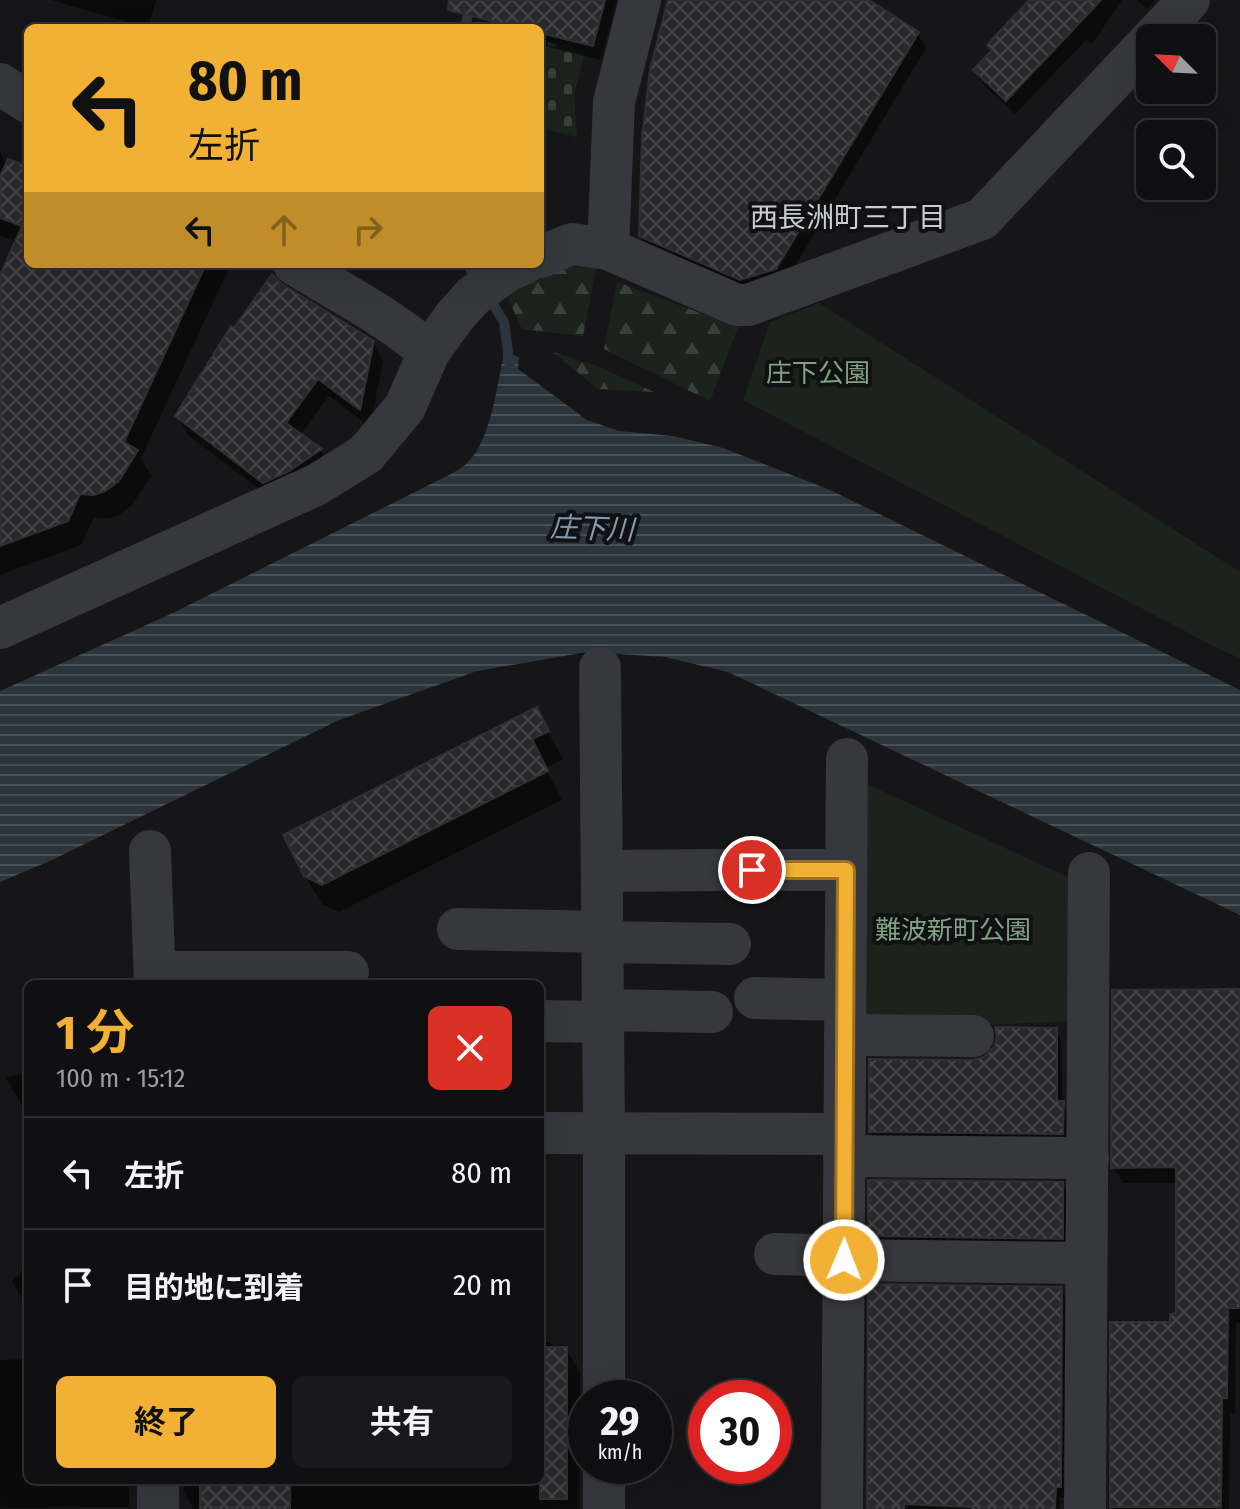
<!DOCTYPE html>
<html lang="ja">
<meta charset="utf-8">
<style>
:root{--surface:#101012;--page:#19191b;--text:#f1f3f6;--muted:#9c9d9f;--line:#303032;--accent:#f2b134}
body{margin:0;font-family:"Fira Sans Condensed","Noto Sans JP",sans-serif;background:var(--page);color:var(--text);height:100vh;display:flex;flex-direction:column;font-size:30px;white-space:nowrap}
*{box-sizing:border-box;margin:0}
p{font-size:26px;color:var(--muted)}
.icon{flex:none;width:44px;height:44px;fill:none;stroke:currentColor;stroke-width:2;stroke-linecap:round;stroke-linejoin:round}
.map{position:relative;flex:1;overflow:hidden}
.sheet{position:absolute;left:24px;top:980px;width:520px;height:504px;display:flex;flex-direction:column;background:var(--surface);border-radius:12px;box-shadow:0 8px 32px #0002,0 0 0 2px var(--line)}
.sheet>*{flex:none}
.hud{position:absolute;left:24px;top:24px;width:520px;height:244px;border-radius:12px;box-shadow:0 8px 32px #0002,0 0 0 2px var(--line);background:#f2b134;color:#111;overflow:hidden}
.needle{width:52px;rotate:294deg}
.controls{position:absolute;left:1136px;top:24px;display:grid;gap:16px}
.controls a{display:grid;place-items:center;width:80px;height:80px;border-radius:12px;background:var(--surface);box-shadow:0 8px 32px #0002,0 0 0 2px var(--line);font-size:40px}
.speed{position:absolute;left:568px;top:1380px;display:flex;gap:16px;font-size:40px;font-weight:700;text-align:center}
.speed>*{display:grid;place-content:center;width:104px;height:104px;border-radius:50%;background:var(--surface);box-shadow:0 8px 32px #0002,0 0 0 2px var(--line);line-height:1}
.speed small{font-size:20px;font-weight:400}
.speed .limit{border:12px solid #d22;background:#fff;color:#111}
.pin{position:absolute;display:grid;place-items:center;width:68px;height:68px;color:#fff;margin:-34px;border:4px solid #fff;border-radius:50%;box-shadow:0 2px 8px #0007}
.me{position:absolute;width:88px;margin:-44px;rotate:1deg;stroke-linejoin:round;filter:drop-shadow(0 0 6px #0008)}
.turn{display:flex;align-items:center;gap:28px;height:168px;padding:0 32px;font-size:36px}
.turn .icon{width:104px;height:104px;stroke-width:2.5}
.turn b{display:block;font-size:56px;line-height:68px}
.lanes{display:flex;align-items:center;height:76px;padding:0 32px;background:#0003;justify-content:center;gap:40px;direction:ltr}
.lanes .off{opacity:.35}
.round{display:grid;place-items:center;flex:none;width:84px;height:84px;border-radius:12px;background:var(--page)}
.headline{display:flex;align-items:center;justify-content:space-between;height:136px;padding:0 32px}
h1{font-size:48px;font-weight:700;line-height:60px;color:var(--accent)}
.action{display:flex;gap:16px;margin-top:auto;padding:16px 32px}
.action a{flex:1;height:92px;border-radius:12px;background:var(--accent);color:#111;font-size:32px;font-weight:700;line-height:92px;text-align:center}
.action a+a{background:var(--page);color:var(--text)}
ul{padding:0;list-style:none}
li{display:flex;align-items:center;gap:24px;height:112px;padding:0 32px;border-top:2px solid var(--line)}
li div{flex:1}
li b{display:block;font-size:30px}
li em{font-style:normal}
.map>svg:first-child{display:block}
.green{fill:#1c231d}
.forest{fill:url(#forest-firs)}
.cemetery{fill:url(#cemetery-stones)}
.water{fill:url(#water-rules)}
.shadow{fill:#0007}
.lines{fill:none;stroke-linecap:round;stroke-linejoin:round}
.stream{stroke:#2c353c;stroke-width:10}
.building{fill:url(#building-cross-hatch);stroke:#303034;stroke-width:2}
.minor{stroke:#37383d;stroke-width:42}
.route-casing{stroke:#9d7322;stroke-width:20}
.route{stroke:#f2b134;stroke-width:14}
.labels{text-anchor:middle;stroke-width:8;stroke-linejoin:round;paint-order:stroke}
.park-label{font-size:26px;fill:#7fa381;stroke:#111113}
.neighbourhood-label{font-size:28px;fill:#c9ccd4;stroke:#111113}
.water-label{font-size:28px;font-style:italic;fill:#7f9bb3;stroke:#111113}
</style>
<div class="map">
<svg width="1240" height="1509" viewBox="0 0 1240 1509">
<defs>
<pattern id="forest-firs" width="22" height="20" patternUnits="userSpaceOnUse" patternTransform="scale(2)"><rect width="22" height="20" fill="#1c231d"/><path d="M5 1l3.5 6h-7zM16 11l3.5 6h-7z" fill="#3a403c"/></pattern>
<pattern id="cemetery-stones" width="16" height="16" patternUnits="userSpaceOnUse" patternTransform="scale(2)"><rect width="16" height="16" fill="#1c231d"/><path d="M2 7V4a2 2 0 0 1 4 0v3zM10 15v-3a2 2 0 0 1 4 0v3z" fill="#3a403c"/></pattern>
<pattern id="water-rules" width="6" height="5" patternUnits="userSpaceOnUse" patternTransform="scale(2)"><rect width="6" height="5" fill="#2c353c"/><path d="M0 2.5h6" fill="none" stroke="#485056"/></pattern>
<pattern id="building-cross-hatch" width="8" height="8" patternUnits="userSpaceOnUse" patternTransform="scale(2)"><rect width="8" height="8" fill="#29292c"/><path d="M0 0l8 8M0 8l8-8" fill="none" stroke="#454548"/></pattern>
</defs>
<rect width="100%" height="100%" fill="#161618"/>
<g class="green">
<path d="M819 303 1240 572V658L1221 650 743 400 770 322Z"/>
<path d="M854 778 1070 878 1071 1021 856 1031Z"/>
</g>
<g class="forest">
<path d="M549 266 596 268 583 336 522 329 506 294Z"/>
<path d="M617 282 738 327 710 401 604 349Z"/>
<path d="M553 352 597 366 654 392 598 389Z"/>
</g>
<path class="cemetery" d="M540 40 585 51 574 95 577 137 540 128Z"/>
<path class="water" d="M504 353 519 357 518 369 587 420 619 431 673 436 723 448 830 490 1240 690V915L728 672 665 657 587 652 477 671 339 720 52 860 0 882V691L173 613 449 475C454 472 460 469 465 465 491 443 497 385 504 353Z"/>
<g class="shadow">
<path d="M51 0H156L148 28Z"/>
<path d="M494 0H617L601 60 540 45V28H494L489 19Z"/>
<path d="M670 0H865L917 33 926 48 784 284 750 294 650 251 641 236Z"/>
<path d="M1032 0H1122L1092 44 1086 40 1015 114 984 85 976 70 993 52Z"/>
<path d="M1136 0H1154L1148 9Z"/>
<path d="M0 152 4 160 28 169V264H228L230 266 141 458 151 476 132 505 119 515 108 519 94 517 81 545 0 575V280L17 242 0 235Z"/>
<path d="M280 286 373 342 383 361 370 427 329 396 300 435 321 450 331 468 274 500 188 435 178 417 234 331Z"/>
<path d="M536 710 563 759 546 768 562 800 339 912 322 904 305 876Z"/>
<path d="M1240 991V1323H1236L1235 1414H1230L1229 1509H1113L1112 1506 1172 1324 1178 1315V1183H1123L1113 1167Z"/>
<path d="M1055 1030 1061 1040 1062 1101 1068 1113V1143L876 1142 871 1132 974 1062Z"/>
<path d="M28 1072V1116L6 1078Z"/>
<path d="M1062 1184 1068 1194 1067 1248 876 1246 870 1236Z"/>
<path d="M28 1265V1310L12 1281Z"/>
<path d="M1061 1289 1067 1299 1066 1497H1060V1509H869Z"/>
<path d="M540 1342H550L554 1349H566L580 1372 579 1509H194L184 1492V1480H540Z"/>
<path d="M28 1359V1480H129V1507L0 1508V1360Z"/>
</g>
<g class="lines">
<g class="stream">
<path d="M465 28 471 0"/>
<path d="M467 264 479 283"/>
<path d="M488 296 504 322 510 367"/>
</g>
</g>
<g class="building">
<path d="M449 0H605L593 46 540 33V28H520L448 10Z"/>
<path d="M668 0H869L919 32 776 269 740 280 639 236 642 138 650 70Z"/>
<path d="M1029 0H1101L1006 101 973 70 992 50 987 45Z"/>
<path d="M8 159 28 166V264H206L124 442 138 450 119 481 105 491 94 495 80 494 68 521 0 546V275L22 226 0 218V176Z"/>
<path d="M272 274 282 284 374 341 360 410 318 379 286 423 322 449 289 471 263 483 175 416 231 326 234 328Z"/>
<path d="M537 707 549 731 532 739 548 771 322 885 304 876 283 835Z"/>
<path d="M1240 989V1308H1228L1227 1398H1222L1221 1507H1110V1322H1170V1314L1176 1313V1167L1111 1168 1112 990Z"/>
<path d="M995 1027 1057 1028V1101H1064L1063 1134 869 1132V1059L973 1060 984 1057 994 1047 997 1037Z"/>
<path d="M868 1180 1063 1182V1239L868 1236Z"/>
<path d="M868 1284 1062 1287 1061 1487H1056L1055 1509H971V1507L904 1504V1509H867Z"/>
<rect x="540" y="1347" width="27" height="152"/>
<rect x="200" y="1480" width="90" height="29"/>
</g>
<g class="lines">
<g class="minor">
<path d="M1153 38 1189 0"/>
<path d="M0 84 28 102"/>
<path d="M608 249 614 102 640 0"/>
<path d="M540 257 572 244 608 249 737 305H748L982 219 1150 41"/>
<path d="M294 264C339 292 389 317 429 352"/>
<path d="M0 628 316 485 366 454 405 407 429 352 455 316 473 296 507 271 523 264"/>
<path d="M600 668 604 1132V1398"/>
<path d="M150 851 155 984"/>
<path d="M752 870H846"/>
<path d="M602 871 727 870"/>
<path d="M458 929 603 932"/>
<path d="M602 942 730 944"/>
<path d="M155 972H348"/>
<path d="M755 998 845 1000"/>
<path d="M603 1010 712 1012"/>
<path d="M540 1021 603 1022"/>
<path d="M845 1035 973 1036"/>
<path d="M540 1133 844 1134"/>
<path d="M844 1156 1088 1158"/>
<path d="M775 1254 844 1256"/>
<path d="M844 1260 1086 1263"/>
<path d="M158 1509V1480"/>
<path d="M604 1509V1466"/>
<path d="M842 1509 847 759"/>
<path d="M1085 1509 1089 873"/>
</g>
</g>
<g class="lines">
<defs>
<path id="route" d="M752 870H846L844 1260"/>
</defs>
<use href="#route" class="route-casing"/>
<use href="#route" class="route"/>
</g>
<g class="labels">
<g class="park-label">
<text x="818" y="382">庄下公園</text>
<text x="953" y="939">難波新町公園</text>
</g>
<g class="neighbourhood-label">
<text x="848" y="227">西長洲町三丁目</text>
</g>
<g class="water-label">
<text transform="translate(592 528) rotate(2)" y="10">庄下川</text>
</g>
</g>
</svg>
<div class="controls">
<a><svg class="needle" viewBox="-14 -14 28 28"><path d="M0-13l5 13h-10z" fill="#e53935"/><path d="M0 13l5-13h-10z" fill="#9c9d9f"/></svg></a>
<a><svg class="icon" aria-label="search" viewBox="0 0 24 24"><circle cx="10" cy="10" r="6"/><path d="M15 15l6 6"/></svg></a>
</div>
<div class="speed"><div>29<small>km/h</small></div><div class="limit">30</div></div>
<div class="pin" style="left:752px;top:870px;background:#d93025"><svg class="icon" aria-label="arrive" viewBox="0 0 24 24"><path d="M6 21V4h12l-3 4 3 4H6"/></svg></div>
<svg class="me" style="left:844px;top:1260px" viewBox="-20 -20 40 40"><circle r="17" fill="#f2b134" stroke="#fff" stroke-width="3"/><path d="M0-11L8 9 0 5-8 9z" fill="#fff"/></svg>
<div class="hud">
<div class="turn"><svg class="icon" aria-label="left" viewBox="0 0 24 24"><path d="M17 20v-9H6M10 6l-5 5 5 5"/></svg><div><b>80 m</b>左折</div></div>
<div class="lanes"><svg class="icon" aria-label="left" viewBox="0 0 24 24"><path d="M17 20v-9H6M10 6l-5 5 5 5"/></svg><svg class="icon off" aria-label="ahead" viewBox="0 0 24 24"><path d="M12 20V5M6 11l6-6 6 6"/></svg><svg class="icon off" aria-label="right" viewBox="0 0 24 24"><path d="M7 20v-9h11M14 6l5 5-5 5"/></svg></div>
</div>
<section class="sheet">
<div class="headline"><div><h1>1 分</h1><p>100 m · 15:12</p></div><a class="round" style="background:#d93025;color:#fff"><svg class="icon" aria-label="close" viewBox="0 0 24 24"><path d="M6 6l12 12M18 6L6 18"/></svg></a></div>
<ul>
<li><svg class="icon" aria-label="left" viewBox="0 0 24 24"><path d="M17 20v-9H6M10 6l-5 5 5 5"/></svg><div><b>左折</b></div><em>80 m</em></li>
<li><svg class="icon" aria-label="arrive" viewBox="0 0 24 24"><path d="M6 21V4h12l-3 4 3 4H6"/></svg><div><b>目的地に到着</b></div><em>20 m</em></li>
</ul>
<div class="action"><a>終了</a><a>共有</a></div>
</section>
</div>
